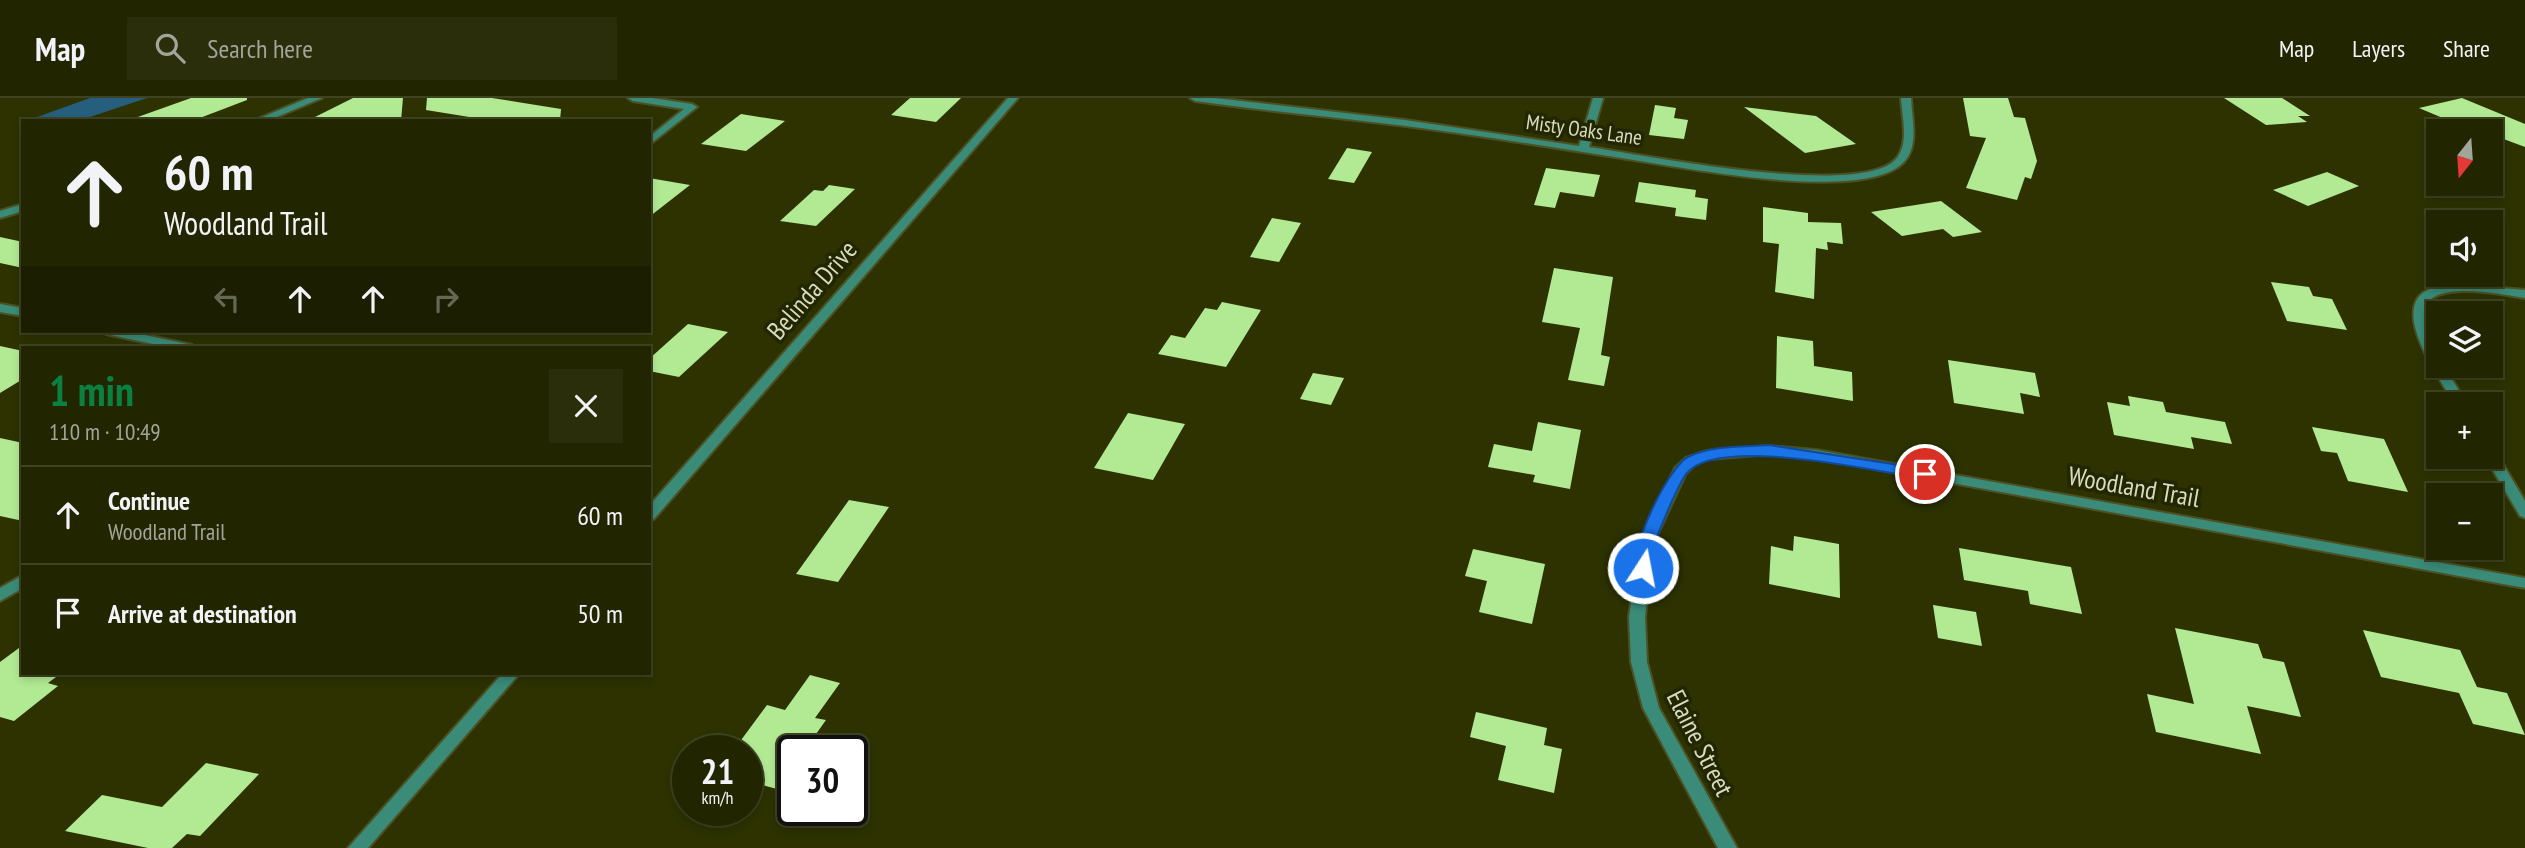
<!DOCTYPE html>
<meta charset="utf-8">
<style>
:root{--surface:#222600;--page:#2a2e0a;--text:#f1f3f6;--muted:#a2a599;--line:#3f4322;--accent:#0b8043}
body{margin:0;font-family:"PT Sans Narrow",sans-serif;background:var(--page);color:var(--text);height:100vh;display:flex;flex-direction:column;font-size:26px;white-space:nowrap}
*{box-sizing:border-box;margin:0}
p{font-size:23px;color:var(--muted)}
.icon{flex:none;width:38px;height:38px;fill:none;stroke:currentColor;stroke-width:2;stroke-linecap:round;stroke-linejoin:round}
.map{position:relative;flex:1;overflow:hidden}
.details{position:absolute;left:21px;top:248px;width:630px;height:329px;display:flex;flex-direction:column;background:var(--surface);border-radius:0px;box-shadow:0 4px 10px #0003,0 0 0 2px var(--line)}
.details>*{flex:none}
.guide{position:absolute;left:21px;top:21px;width:630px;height:214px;border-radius:0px;box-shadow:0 4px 10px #0003,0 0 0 2px var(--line);background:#222600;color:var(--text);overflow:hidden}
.needle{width:46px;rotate:197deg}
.tools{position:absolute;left:2426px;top:21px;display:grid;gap:14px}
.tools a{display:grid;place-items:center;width:77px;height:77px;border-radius:0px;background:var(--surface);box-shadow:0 4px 10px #0003,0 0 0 2px var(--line);font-size:35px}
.speed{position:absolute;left:672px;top:637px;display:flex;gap:14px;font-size:35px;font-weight:700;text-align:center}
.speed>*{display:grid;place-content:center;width:91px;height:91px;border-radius:50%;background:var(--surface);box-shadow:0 4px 10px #0003,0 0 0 2px var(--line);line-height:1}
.speed small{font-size:18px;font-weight:400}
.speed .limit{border:4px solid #111;border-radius:10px;background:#fff;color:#111}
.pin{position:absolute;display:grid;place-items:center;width:60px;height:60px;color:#fff;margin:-30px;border:4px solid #fff;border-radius:50%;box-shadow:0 2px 7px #0007}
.me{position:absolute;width:77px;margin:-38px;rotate:11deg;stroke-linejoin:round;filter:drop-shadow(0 0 5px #0008)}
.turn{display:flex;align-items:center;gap:24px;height:147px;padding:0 28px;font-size:32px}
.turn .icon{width:91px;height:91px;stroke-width:2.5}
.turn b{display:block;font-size:49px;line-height:60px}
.lanes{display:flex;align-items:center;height:66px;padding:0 28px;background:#0003;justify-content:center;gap:35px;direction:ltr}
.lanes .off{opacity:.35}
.round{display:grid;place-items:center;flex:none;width:74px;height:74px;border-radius:0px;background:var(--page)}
.headline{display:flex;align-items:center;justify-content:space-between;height:119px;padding:0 28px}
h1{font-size:42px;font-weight:800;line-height:52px;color:var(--accent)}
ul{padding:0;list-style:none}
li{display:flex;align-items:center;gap:21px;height:98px;padding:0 28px;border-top:2px solid var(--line)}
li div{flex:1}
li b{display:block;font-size:26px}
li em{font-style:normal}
header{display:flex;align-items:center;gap:42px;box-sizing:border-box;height:98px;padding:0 35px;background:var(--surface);border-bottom:2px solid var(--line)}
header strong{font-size:33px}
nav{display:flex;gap:38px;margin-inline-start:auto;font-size:24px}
.search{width:490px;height:63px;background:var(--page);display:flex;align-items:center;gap:18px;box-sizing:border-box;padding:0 24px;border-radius:0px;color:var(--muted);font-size:26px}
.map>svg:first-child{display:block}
.water{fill:#265f7d}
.building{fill:#b2ea94}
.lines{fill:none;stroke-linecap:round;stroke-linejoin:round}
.minor-casing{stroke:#4c5123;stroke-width:4}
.minor{fill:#3a8b78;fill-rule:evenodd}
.route{fill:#1a73e8;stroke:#114b97;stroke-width:2}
.labels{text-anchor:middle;stroke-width:7;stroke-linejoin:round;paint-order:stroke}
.far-street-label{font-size:21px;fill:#d7dcc1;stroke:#232701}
.street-label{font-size:26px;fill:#d7dcc1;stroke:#232701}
</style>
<header>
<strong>Map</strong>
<div class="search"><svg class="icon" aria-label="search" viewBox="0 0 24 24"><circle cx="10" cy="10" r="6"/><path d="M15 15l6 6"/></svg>Search here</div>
<nav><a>Map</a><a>Layers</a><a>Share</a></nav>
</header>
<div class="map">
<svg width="2525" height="750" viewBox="0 0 2525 750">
<rect width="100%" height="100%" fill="#2d3200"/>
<path class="water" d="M90 0H147L78 23H26Z"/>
<g class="building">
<path d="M191 0H247V2L192 23H136L135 20Z"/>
<path d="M353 0H403L401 23H307Z"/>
<path d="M427 0H492L561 11 560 23H494L426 12Z"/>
<path d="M910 0H961L936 24 891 17Z"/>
<path d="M1963 0H2008L2014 19 2025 20 2037 63 2031 81 2025 79 2017 102 1966 90 1986 40 1970 38Z"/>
<path d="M2224 0H2282L2310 18H2298L2307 24 2266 27Z"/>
<path d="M2462 0 2525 26V49L2490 36V23L2464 29 2419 10Z"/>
<path d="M1655 7 1676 10 1674 20 1688 22 1684 41 1649 37Z"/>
<path d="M1744 9 1816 18 1856 46 1805 55Z"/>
<path d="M741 16 785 23 746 53 701 46Z"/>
<path d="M1347 50 1372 54 1354 85 1328 81Z"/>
<path d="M1546 70 1600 77 1594 99 1560 94 1555 110 1534 107Z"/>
<path d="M2327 74 2359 88 2308 108 2273 92Z"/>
<path d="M649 80 690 87 649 119Z"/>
<path d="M1639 84 1696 92 1695 99 1708 101 1706 122 1675 118 1676 110 1635 104Z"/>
<path d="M829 87 855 91 816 128 780 123 814 92 823 93Z"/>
<path d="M1941 103 1982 134 1953 139 1943 131 1902 138 1871 114Z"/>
<path d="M1763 109 1808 115V124L1841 125 1843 146 1827 144 1828 152 1816 150 1814 201 1775 194 1779 146 1763 144Z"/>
<path d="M1272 120 1301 125 1279 164 1250 159Z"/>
<path d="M0 139 23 144V170L0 165Z"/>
<path d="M1554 170 1613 179 1601 257 1610 259 1604 288 1568 282 1580 230 1542 224Z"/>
<path d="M2271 184 2309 189 2313 198 2332 201 2347 232 2287 223Z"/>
<path d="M1222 204 1261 212 1226 269 1158 256 1171 237 1185 240 1205 210 1217 212Z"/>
<path d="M688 226 728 234 679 279 649 273V261Z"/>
<path d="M1777 238 1813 243 1814 268 1852 274 1853 303 1776 290Z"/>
<path d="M0 248 23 253V281L0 295Z"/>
<path d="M1948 262 2035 275 2040 299 2020 295 2024 316 1954 305Z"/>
<path d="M1313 275 1344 280 1331 307 1300 301Z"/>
<path d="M2128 298 2163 304 2166 314 2225 324 2232 346 2191 339 2194 351 2114 337 2107 304 2130 308Z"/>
<path d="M1128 315 1185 326 1153 382 1094 370Z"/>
<path d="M1538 324 1581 332 1570 391 1533 384 1535 377 1488 369 1494 346 1532 353Z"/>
<path d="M2312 329 2384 341 2408 394 2348 383 2337 355 2321 353Z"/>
<path d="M0 340 23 345V423L0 418Z"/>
<path d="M849 402 889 409 838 484 796 476Z"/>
<path d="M1794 438 1839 446 1840 500 1769 486 1771 448 1793 453Z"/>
<path d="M1959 450 2071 469 2082 516 2030 506 2028 493 1964 482Z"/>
<path d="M1473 451 1545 466 1532 526 1479 514 1487 483 1465 478Z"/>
<path d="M1933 507 1976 514 1982 548 1938 540Z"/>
<path d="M2175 530 2258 546 2263 560 2284 564 2301 619 2247 608 2261 656 2156 634 2147 596 2194 606Z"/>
<path d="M2363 532 2460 552 2477 589 2507 595 2525 637 2473 626 2459 595 2381 579Z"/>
<path d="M23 547V576H60L48 585 58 588 14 623 0 619V564Z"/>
<path d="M810 577 840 585 815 620 826 622 804 653H793V669L777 691 747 683V653H733L767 607 785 612Z"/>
<path d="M1476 614 1547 630 1544 647 1562 651 1554 695 1498 682 1506 648 1470 639Z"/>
<path d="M206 665 259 676 200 738 187 736 172 750H148L65 733 102 697 162 709Z"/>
</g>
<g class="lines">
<defs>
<g id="minor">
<path d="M308 0H322L267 23H253Z"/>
<path d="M628 0H652L692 6 697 9 649 47V39L684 11 633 3Z"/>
<path d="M1008 0H1018L654 421 649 423V408Z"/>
<path d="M1190 0H1215L1405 22 1579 48 1593 0H1603L1589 49C1644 57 1857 100 1895 62 1910 46 1902 20 1901 0H1911C1912 23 1921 54 1898 69 1848 103 1682 69 1621 60 1549 49 1478 37 1406 28 1336 19 1265 13 1195 3Z"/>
<path d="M23 106V113L0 120V113Z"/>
<path d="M2454 186 2525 192V200C2503 197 2427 180 2425 214 2424 232 2438 248 2438 268H2444L2467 306H2455C2441 283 2400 226 2418 200 2426 189 2442 188 2454 186Z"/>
<path d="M0 206 23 210V218L0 214Z"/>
<path d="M104 233H126L192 247 194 250H172L106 236Z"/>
<path d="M1769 348 1816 352 2525 480V490L1816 360 1769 356 1709 361 1696 366 1686 375 1653 446 1645 519 1647 564 1659 610 1737 750H1718L1643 610 1631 564 1629 519 1639 446 1675 370 1686 360 1707 353Z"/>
<path d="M2490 352 2495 353 2525 403V420L2520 418 2485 359H2490Z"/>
<path d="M23 477V490L0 503V490Z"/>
<path d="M502 576H519L368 750H348Z"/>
</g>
</defs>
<use href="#minor" class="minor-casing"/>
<use href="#minor" class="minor"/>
</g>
<path class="route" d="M1769 347 1925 371 1933 376 1925 381C1880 374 1716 336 1686 376 1677 389 1661 428 1655 444 1651 454 1654 465 1649 475H1637C1627 455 1668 369 1688 359 1712 347 1743 349 1769 347Z"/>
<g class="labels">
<g class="far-street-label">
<text transform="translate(1584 32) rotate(8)" y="7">Misty Oaks Lane</text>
</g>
<g class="street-label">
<text transform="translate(812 192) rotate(-49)" y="9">Belinda Drive</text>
<text transform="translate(2134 389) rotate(10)" y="9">Woodland Trail</text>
<text transform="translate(1700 645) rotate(63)" y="9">Elaine Street</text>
</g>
</g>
</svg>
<div class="tools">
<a><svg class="needle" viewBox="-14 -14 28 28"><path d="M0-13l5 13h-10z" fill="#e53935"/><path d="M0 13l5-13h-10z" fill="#a2a599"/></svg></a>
<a><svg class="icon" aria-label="sound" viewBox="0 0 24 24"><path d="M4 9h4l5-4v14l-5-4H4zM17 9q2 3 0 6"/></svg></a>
<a><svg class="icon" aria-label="layers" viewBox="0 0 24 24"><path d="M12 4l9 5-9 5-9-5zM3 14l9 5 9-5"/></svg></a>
<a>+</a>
<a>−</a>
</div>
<div class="speed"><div>21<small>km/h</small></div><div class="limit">30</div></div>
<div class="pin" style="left:1925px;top:376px;background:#d93025"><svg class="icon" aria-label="arrive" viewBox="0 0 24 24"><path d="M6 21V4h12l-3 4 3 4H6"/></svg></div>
<svg class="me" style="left:1643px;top:470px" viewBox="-20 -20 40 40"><circle r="17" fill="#1a73e8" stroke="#fff" stroke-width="3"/><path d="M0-11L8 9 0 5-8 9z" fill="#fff"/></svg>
<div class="guide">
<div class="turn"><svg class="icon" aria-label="ahead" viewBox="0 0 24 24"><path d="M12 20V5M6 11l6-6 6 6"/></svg><div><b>60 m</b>Woodland Trail</div></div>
<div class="lanes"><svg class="icon off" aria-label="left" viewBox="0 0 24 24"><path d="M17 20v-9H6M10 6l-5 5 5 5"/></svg><svg class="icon" aria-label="ahead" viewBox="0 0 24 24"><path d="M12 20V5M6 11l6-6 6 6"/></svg><svg class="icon" aria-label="ahead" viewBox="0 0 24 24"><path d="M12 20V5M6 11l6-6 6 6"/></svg><svg class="icon off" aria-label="right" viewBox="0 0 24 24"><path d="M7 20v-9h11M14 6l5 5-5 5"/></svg></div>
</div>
<section class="details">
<div class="headline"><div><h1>1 min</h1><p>110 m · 10:49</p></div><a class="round"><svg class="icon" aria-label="close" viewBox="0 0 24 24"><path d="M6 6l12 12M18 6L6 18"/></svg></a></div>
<ul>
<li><svg class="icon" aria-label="ahead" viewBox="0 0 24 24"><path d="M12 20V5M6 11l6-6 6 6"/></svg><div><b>Continue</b><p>Woodland Trail</p></div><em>60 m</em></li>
<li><svg class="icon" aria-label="arrive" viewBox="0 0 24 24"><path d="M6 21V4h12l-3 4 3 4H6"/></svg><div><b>Arrive at destination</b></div><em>50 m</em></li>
</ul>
</section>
</div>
